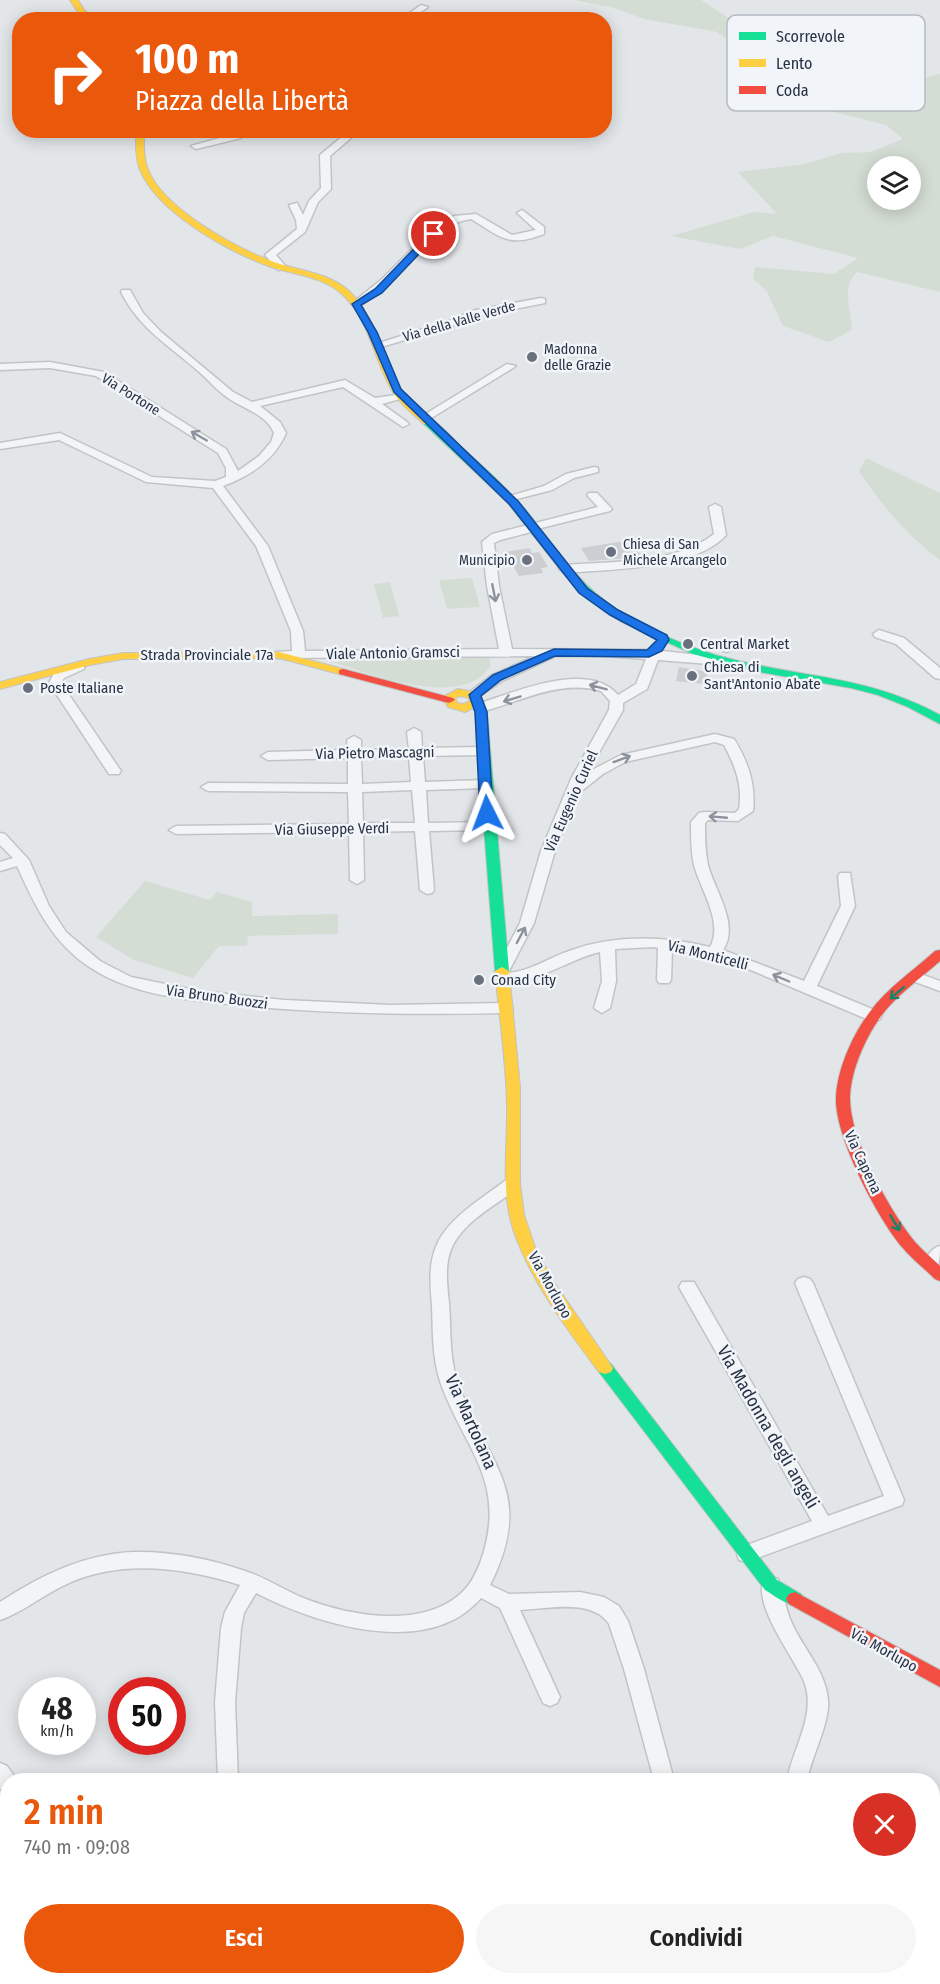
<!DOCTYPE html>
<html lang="it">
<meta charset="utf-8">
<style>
:root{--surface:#fff;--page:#f6f6f6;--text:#222;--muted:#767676;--accent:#ea580c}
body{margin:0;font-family:"Fira Sans Condensed",sans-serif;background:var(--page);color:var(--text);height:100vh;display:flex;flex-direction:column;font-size:22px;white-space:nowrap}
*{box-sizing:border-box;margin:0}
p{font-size:20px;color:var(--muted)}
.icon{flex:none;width:33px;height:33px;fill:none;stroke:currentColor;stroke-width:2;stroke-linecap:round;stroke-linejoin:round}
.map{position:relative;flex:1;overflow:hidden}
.details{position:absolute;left:0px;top:1773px;width:940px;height:212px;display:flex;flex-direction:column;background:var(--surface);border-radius:24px 24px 0 0;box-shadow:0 3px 15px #0003}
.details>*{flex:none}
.guide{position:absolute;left:12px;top:12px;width:600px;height:126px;border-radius:24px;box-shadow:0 3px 15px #0003;background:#ea580c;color:#fff;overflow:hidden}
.tools{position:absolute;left:867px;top:156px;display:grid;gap:12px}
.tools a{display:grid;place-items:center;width:54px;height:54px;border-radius:50%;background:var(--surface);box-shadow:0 3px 15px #0003;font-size:30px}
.speed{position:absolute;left:18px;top:1677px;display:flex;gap:12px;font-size:30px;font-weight:700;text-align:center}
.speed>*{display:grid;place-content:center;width:78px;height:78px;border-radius:50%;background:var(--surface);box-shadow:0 3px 15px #0003;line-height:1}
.speed small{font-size:15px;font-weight:400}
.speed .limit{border:9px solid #d22;background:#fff;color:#111}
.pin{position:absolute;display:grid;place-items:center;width:51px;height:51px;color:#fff;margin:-26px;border:3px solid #fff;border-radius:50%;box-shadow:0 2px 6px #0007}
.me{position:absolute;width:66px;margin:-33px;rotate:357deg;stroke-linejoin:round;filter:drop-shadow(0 0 4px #0008)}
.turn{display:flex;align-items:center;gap:21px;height:126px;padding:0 24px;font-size:27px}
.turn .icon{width:78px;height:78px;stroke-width:2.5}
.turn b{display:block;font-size:42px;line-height:51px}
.round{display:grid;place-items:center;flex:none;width:63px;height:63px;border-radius:32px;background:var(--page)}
.summary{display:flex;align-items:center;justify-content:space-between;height:102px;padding:0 24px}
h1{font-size:36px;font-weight:600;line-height:45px;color:var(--accent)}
.button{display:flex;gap:12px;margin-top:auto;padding:12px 24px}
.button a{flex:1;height:69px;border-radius:36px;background:var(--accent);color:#fff;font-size:24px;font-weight:600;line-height:69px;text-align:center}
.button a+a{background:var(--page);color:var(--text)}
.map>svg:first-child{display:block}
.green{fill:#d4ddd3;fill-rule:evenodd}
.building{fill:#ccced2}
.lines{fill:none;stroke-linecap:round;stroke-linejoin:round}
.street-casing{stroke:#c1c4c7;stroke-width:3}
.fast-casing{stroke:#c1c4c7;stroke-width:2}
.slow-casing{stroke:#c1c4c7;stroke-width:2}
.jam-casing{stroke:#c1c4c7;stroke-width:2}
.street{fill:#f3f4f6;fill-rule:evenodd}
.fast{fill:#16e098;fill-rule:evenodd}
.slow{fill:#ffcf43;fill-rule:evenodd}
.jam{fill:#f24e42;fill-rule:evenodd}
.oneway{stroke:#8d939e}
.oneway2{stroke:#1f806a}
.route{fill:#1a73e8;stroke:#114b97;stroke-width:1.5}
.poi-dot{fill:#69717e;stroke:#f1f4f8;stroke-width:2}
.labels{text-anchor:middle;stroke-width:5;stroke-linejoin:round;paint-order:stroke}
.far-street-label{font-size:14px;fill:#273245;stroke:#f1f4f8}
.far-poi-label{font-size:14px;fill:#273245;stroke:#f1f4f8;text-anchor:start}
.poi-label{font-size:15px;fill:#273245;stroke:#f1f4f8;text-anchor:start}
.street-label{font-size:15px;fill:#273245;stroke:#f1f4f8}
.near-street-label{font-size:18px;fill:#273245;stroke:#f1f4f8}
.key{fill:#f1f4f8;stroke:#b4bac2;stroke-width:1.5}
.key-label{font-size:16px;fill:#273245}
</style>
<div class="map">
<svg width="940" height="1984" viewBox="0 0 940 1984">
<rect width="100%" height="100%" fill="#e3e6e9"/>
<g class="green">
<path d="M574 0H701L761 39 858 74C885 92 912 81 940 74V292L857 272C841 289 851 308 852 330L829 342 783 326 766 290 753 279 755 267 834 274 858 258 773 236 740 249 671 236 754 212 777 214 738 172 805 164 841 153 870 152 903 139 886 125 809 106 794 99 764 72 763 65 717 32 644 19 614 8ZM910 166V200H878V166Z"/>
<path d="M866 458 940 493V560C909 537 880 504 859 471Z"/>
<path d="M472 578 480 607 447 609 439 580Z"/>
<path d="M390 582 399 616 383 618 374 584Z"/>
<path d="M464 656H490V666C462 711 368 673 329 661L332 657Z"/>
<path d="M145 881 210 900 217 892 252 902V916L338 914V934L248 936 247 946H219L193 978 134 960 96 937Z"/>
</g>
<g class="building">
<path d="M631 540 642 557 589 561 581 548Z"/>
<path d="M530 548 532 553 539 552 548 567 541 568 543 573 519 576 505 552Z"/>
<path d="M679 667 708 672 705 684 676 681Z"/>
</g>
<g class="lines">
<defs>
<g id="street">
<path d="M421 5 428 7 410 20H400Z"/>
<path d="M231 16 237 20H228Z"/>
<path d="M235 130H244L241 138 196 149 191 146 234 134Z"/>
<path d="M350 130H360L330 156 331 189 318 202 305 232 276 255 287 268 278 270 265 255 297 229 296 220 289 205 297 203 303 215 309 201 321 188 320 155Z"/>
<path d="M522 210 544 227V234C508 248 501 237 471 219 428 225 396 283 360 306L351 304 381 280 425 236 454 216 476 214 512 235 536 230 517 213Z"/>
<path d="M122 290H130L143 313 161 332 233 392 252 402 345 380 375 398 402 394 407 397 382 404 407 422 409 424 403 427 343 387 260 406 280 422 286 433C274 461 250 476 223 486L268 546 303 631 305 651 499 649 487 586 482 542 492 534 598 507 587 495 589 493H597L612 509 610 511 541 528 539 530 500 540 494 543 499 586 512 649 654 650 726 658 728 661 722 665 658 660 647 689 623 703V710L588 772 621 755 715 734 734 739C748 761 756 785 753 811L738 821 708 820 705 823C705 837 705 851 708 865 715 891 740 925 723 950L804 981 841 906 838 876 840 873H850L855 906 817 986 879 1012 882 1016 879 1020H869L746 968 715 958 672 949 671 980 669 983H659L657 980 658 948 654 947 615 949 616 981 610 1008 602 1013 594 1008 602 981 600 952C570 958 527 990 497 981L495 971 520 923 541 851 571 779 609 710 610 701 601 691C559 679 521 702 480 712L473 708 475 705C512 693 588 659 618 695L636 684 646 659 607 656H556L502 681 475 699 470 698 469 695 470 692 492 675 535 656 275 658V652L292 651 291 631 256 546 213 488 146 482 59 440 0 449V443L60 433 152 477 215 481 226 477V468L218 453 96 376 50 368 0 370V364L50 362 104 372 226 449 238 471 259 456 271 442 274 433C266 414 244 409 228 398 216 390 208 379 197 370 168 345 139 328 121 292ZM715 742 724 745C735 765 743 786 739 809L735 813 704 812 699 813 691 822C691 836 691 851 694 865 700 889 724 922 710 947 663 936 615 934 569 951 549 958 530 971 508 973L534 923 555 851 579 793 603 774 625 762Z"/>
<path d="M541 298 545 299V303L478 316 465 322 378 348 373 345 457 318 471 311Z"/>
<path d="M507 364 516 366 428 420 419 418Z"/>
<path d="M594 467 598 468V472L574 478 552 490 509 501 503 498 544 486 566 474Z"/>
<path d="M715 504 721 507 726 535C695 570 609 569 565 573L559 569 565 565C613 561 674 565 714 534L709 507Z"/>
<path d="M879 630 904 638 940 668V679L935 678 896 644 875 637 873 634Z"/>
<path d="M731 641 735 642V648L727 652 723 651V645Z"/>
<path d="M80 662 84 663V669L64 678 61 683 121 771 119 774H109L49 683 54 673Z"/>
<path d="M414 728 421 732 422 748 483 747 490 751 483 755 423 756 425 782 485 780 492 784 485 788 426 790 428 823 488 822 495 826 488 830 429 831 434 890 432 893 427 894 420 890 415 831 363 832 364 880 357 884 350 880 349 832 176 834 169 830 176 826 349 824 348 792 208 791 201 787 208 783 348 784V758L268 760 261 756 268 752 348 750 347 740 354 736 361 740V750L409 749 407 732ZM409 757 411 782 362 784 361 758ZM412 790 415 823H363L362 792Z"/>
<path d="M0 833 5 834 29 860 49 906 66 932 100 961 131 977 199 991 284 1000 390 1005 505 1003 513 1008 505 1013C415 1015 326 1014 236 1005 187 1000 132 995 91 968 53 944 35 906 17 866L0 871V862L13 858 0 845Z"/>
<path d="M915 972 940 981V991L910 980 908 977Z"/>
<path d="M512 1178 518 1180 520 1184 518 1188C496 1205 466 1220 453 1245 444 1263 447 1284 449 1303 451 1329 449 1356 457 1380 485 1464 538 1489 490 1585L509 1594 580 1592 604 1597 619 1606 628 1621 644 1669 674 1780H654L624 1669 609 1624C592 1598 547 1609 520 1610L560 1697 557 1703 550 1706 543 1703 500 1608 481 1598C428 1660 316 1624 256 1593L244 1613 241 1628 235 1702 238 1780H218L215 1702 221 1628 225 1612 240 1585C186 1568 122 1559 69 1583 45 1593 24 1612 0 1620V1602C40 1576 84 1554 133 1552 170 1551 211 1559 245 1571 267 1578 285 1591 306 1599 349 1616 419 1628 458 1596 472 1585 479 1568 484 1551 505 1477 462 1446 440 1381 432 1357 433 1330 432 1305 430 1283 428 1261 439 1240 454 1214 483 1198 506 1180Z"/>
<path d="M940 1246C940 1258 940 1275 925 1269L923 1265C927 1257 931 1248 940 1246Z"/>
<path d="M804 1277 810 1279 813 1283 904 1500 902 1505 746 1562 739 1560 737 1554 739 1548 812 1521 679 1287 682 1282H694L828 1516 884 1496 795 1283 798 1279Z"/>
<path d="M771 1577 778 1579C784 1592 785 1606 790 1619 802 1649 831 1675 828 1709 825 1733 812 1756 807 1780H787C793 1748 817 1714 804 1681 794 1658 752 1604 764 1579Z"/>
<path d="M0 1763 7 1766 17 1780H8V1792L0 1789Z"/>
<rect x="228" y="1977" width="22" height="7"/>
<path d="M713 1977H745L748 1984H716Z"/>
</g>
<g id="fast">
<path d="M428 419C440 423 453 439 462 448 484 467 505 486 524 508 553 543 576 583 615 608 650 631 691 649 731 659 806 678 869 676 940 715V724L908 707 878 695 851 688 759 672 693 654 620 621 582 593 562 572 507 502 424 424V420Z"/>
<path d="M477 698 483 701 487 712 509 971 502 975 495 971 475 712 471 701Z"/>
<path d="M605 1362 611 1364 777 1580 801 1594 804 1599 801 1604C789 1608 775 1596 765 1590L599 1372 597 1368 599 1364Z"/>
</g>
<g id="slow">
<path d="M70 0H78L84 10 95 20C82 20 77 11 70 0Z"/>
<path d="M136 130H144C144 142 143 155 147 167 161 208 237 249 277 263 301 271 329 273 349 291 379 319 381 363 405 395 412 405 422 412 432 420V424H424C414 415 403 407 395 395 374 364 371 321 343 295 323 276 295 275 271 267 229 252 154 211 139 167 135 155 136 142 136 130Z"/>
<path d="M279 652 347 670 349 672 343 675 279 658 123 659 90 665 0 689V682L89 659 123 653Z"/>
<path d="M458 689 479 693 482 703 465 712 448 707 443 697ZM460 696 469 698 470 701 464 704 457 703 455 698Z"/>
<path d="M502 967 509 971 520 1087V1184L524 1215 536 1250 553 1281 613 1368 611 1372 605 1374 599 1372C567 1329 532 1283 514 1232 500 1190 508 1146 507 1104 506 1059 499 1015 495 971Z"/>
</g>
<g id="jam">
<path d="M343 669 453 698 455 700 449 703 339 674V670Z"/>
<path d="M940 950V961C919 980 892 998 877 1022 863 1043 850 1074 850 1099 850 1138 887 1206 911 1237 919 1248 930 1256 940 1266V1281L935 1279C924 1268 912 1259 902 1247 877 1217 835 1137 836 1098 837 1070 852 1036 869 1013 886 989 913 971 935 951Z"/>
<path d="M795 1592 940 1670V1687L789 1604 786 1599 789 1594Z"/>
</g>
</defs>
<use href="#street" class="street-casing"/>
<use href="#fast" class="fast-casing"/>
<use href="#slow" class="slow-casing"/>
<use href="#jam" class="jam-casing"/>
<use href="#street" class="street"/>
<use href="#fast" class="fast"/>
<use href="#slow" class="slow"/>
<use href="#jam" class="jam"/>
</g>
<defs><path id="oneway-shaft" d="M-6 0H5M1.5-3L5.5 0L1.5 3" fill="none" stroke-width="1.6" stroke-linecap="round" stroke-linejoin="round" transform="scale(1.5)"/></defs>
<g class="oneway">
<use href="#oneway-shaft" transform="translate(199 436) rotate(-150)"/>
<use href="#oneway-shaft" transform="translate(494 593) rotate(79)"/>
<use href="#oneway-shaft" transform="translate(598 687) rotate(-165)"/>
<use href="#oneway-shaft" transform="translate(512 699) rotate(163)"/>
<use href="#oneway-shaft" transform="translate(622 759) rotate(-20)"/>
<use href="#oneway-shaft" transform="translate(718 817) rotate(-175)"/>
<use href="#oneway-shaft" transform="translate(521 935) rotate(-62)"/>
<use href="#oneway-shaft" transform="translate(781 978) rotate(-157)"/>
</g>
<g class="oneway2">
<use href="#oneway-shaft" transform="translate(897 993) rotate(139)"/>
<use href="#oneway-shaft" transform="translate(895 1223) rotate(59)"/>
</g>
<path class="route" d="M430 232 438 234 382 293 361 305 377 332 401 389 518 501 587 588 618 610 667 635 669 640 662 651 649 657 555 656 501 680 481 696 487 712 493 813 487 817 480 813 475 712 469 695 471 693 493 675 554 649 647 650 657 640 610 615 579 593 510 505 394 392 368 332 352 304 375 289Z"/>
<g class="poi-dot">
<circle cx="532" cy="357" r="6"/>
<circle cx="611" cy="552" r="6"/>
<circle cx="527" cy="560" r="6"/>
<circle cx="688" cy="644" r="6"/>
<circle cx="692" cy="676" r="6"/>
<circle cx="28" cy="688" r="6"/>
<circle cx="479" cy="980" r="6"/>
</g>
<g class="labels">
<g class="far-street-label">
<text transform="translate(459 321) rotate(-16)" y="5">Via della Valle Verde</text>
<text transform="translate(131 394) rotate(32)" y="5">Via Portone</text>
</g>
<g class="far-poi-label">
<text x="544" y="354">Madonna<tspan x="544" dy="16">delle Grazie</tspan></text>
<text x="623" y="549">Chiesa di San<tspan x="623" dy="16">Michele Arcangelo</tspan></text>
<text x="515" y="565" text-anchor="end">Municipio</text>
</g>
<g class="poi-label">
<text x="700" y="649">Central Market</text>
<text x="704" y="672">Chiesa di<tspan x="704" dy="17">Sant'Antonio Abate</tspan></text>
<text x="40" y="693">Poste Italiane</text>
<text x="491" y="985">Conad City</text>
</g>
<g class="street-label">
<text transform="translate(393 653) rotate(-1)" y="5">Viale Antonio Gramsci</text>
<text x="207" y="660">Strada Provinciale 17a</text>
<text transform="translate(375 753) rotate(-1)" y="5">Via Pietro Mascagni</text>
<text transform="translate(571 801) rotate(-66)" y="5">Via Eugenio Curiel</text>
<text transform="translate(332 829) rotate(-1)" y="5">Via Giuseppe Verdi</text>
<text transform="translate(708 955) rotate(14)" y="5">Via Monticelli</text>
<text transform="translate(217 997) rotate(8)" y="5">Via Bruno Buozzi</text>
<text transform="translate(863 1162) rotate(65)" y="5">Via Capena</text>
<text transform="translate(550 1285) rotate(61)" y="5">Via Morlupo</text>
<text transform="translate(884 1650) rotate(29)" y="5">Via Morlupo</text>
</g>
<g class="near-street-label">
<text transform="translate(471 1422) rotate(66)" y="6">Via Martolana</text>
<text transform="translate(768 1427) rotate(60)" y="6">Via Madonna degli angeli</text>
</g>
</g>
<rect x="727" y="15" width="198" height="96" rx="9" class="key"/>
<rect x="739" y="32" width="27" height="8" fill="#16e098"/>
<rect x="739" y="59" width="27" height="8" fill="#ffcf43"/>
<rect x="739" y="86" width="27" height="8" fill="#f24e42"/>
<g class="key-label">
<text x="776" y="42">Scorrevole</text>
<text x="776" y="69">Lento</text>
<text x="776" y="96">Coda</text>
</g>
</svg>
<div class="tools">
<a><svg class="icon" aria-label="layers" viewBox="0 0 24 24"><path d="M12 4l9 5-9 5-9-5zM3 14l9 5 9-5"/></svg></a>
</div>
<div class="speed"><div>48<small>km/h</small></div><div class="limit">50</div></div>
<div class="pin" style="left:434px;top:234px;background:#d93025"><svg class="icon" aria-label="arrive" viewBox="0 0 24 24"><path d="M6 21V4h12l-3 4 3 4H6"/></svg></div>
<svg class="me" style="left:487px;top:813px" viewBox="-20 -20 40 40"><path d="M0-17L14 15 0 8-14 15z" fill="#1a73e8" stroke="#fff" stroke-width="4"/></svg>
<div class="guide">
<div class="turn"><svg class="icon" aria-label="right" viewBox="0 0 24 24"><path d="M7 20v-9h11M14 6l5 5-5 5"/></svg><div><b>100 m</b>Piazza della Libertà</div></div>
</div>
<section class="details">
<div class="summary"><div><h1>2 min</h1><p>740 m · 09:08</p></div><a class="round" style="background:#d93025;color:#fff"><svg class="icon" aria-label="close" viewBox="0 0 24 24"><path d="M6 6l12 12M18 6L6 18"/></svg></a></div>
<div class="button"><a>Esci</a><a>Condividi</a></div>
</section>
</div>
